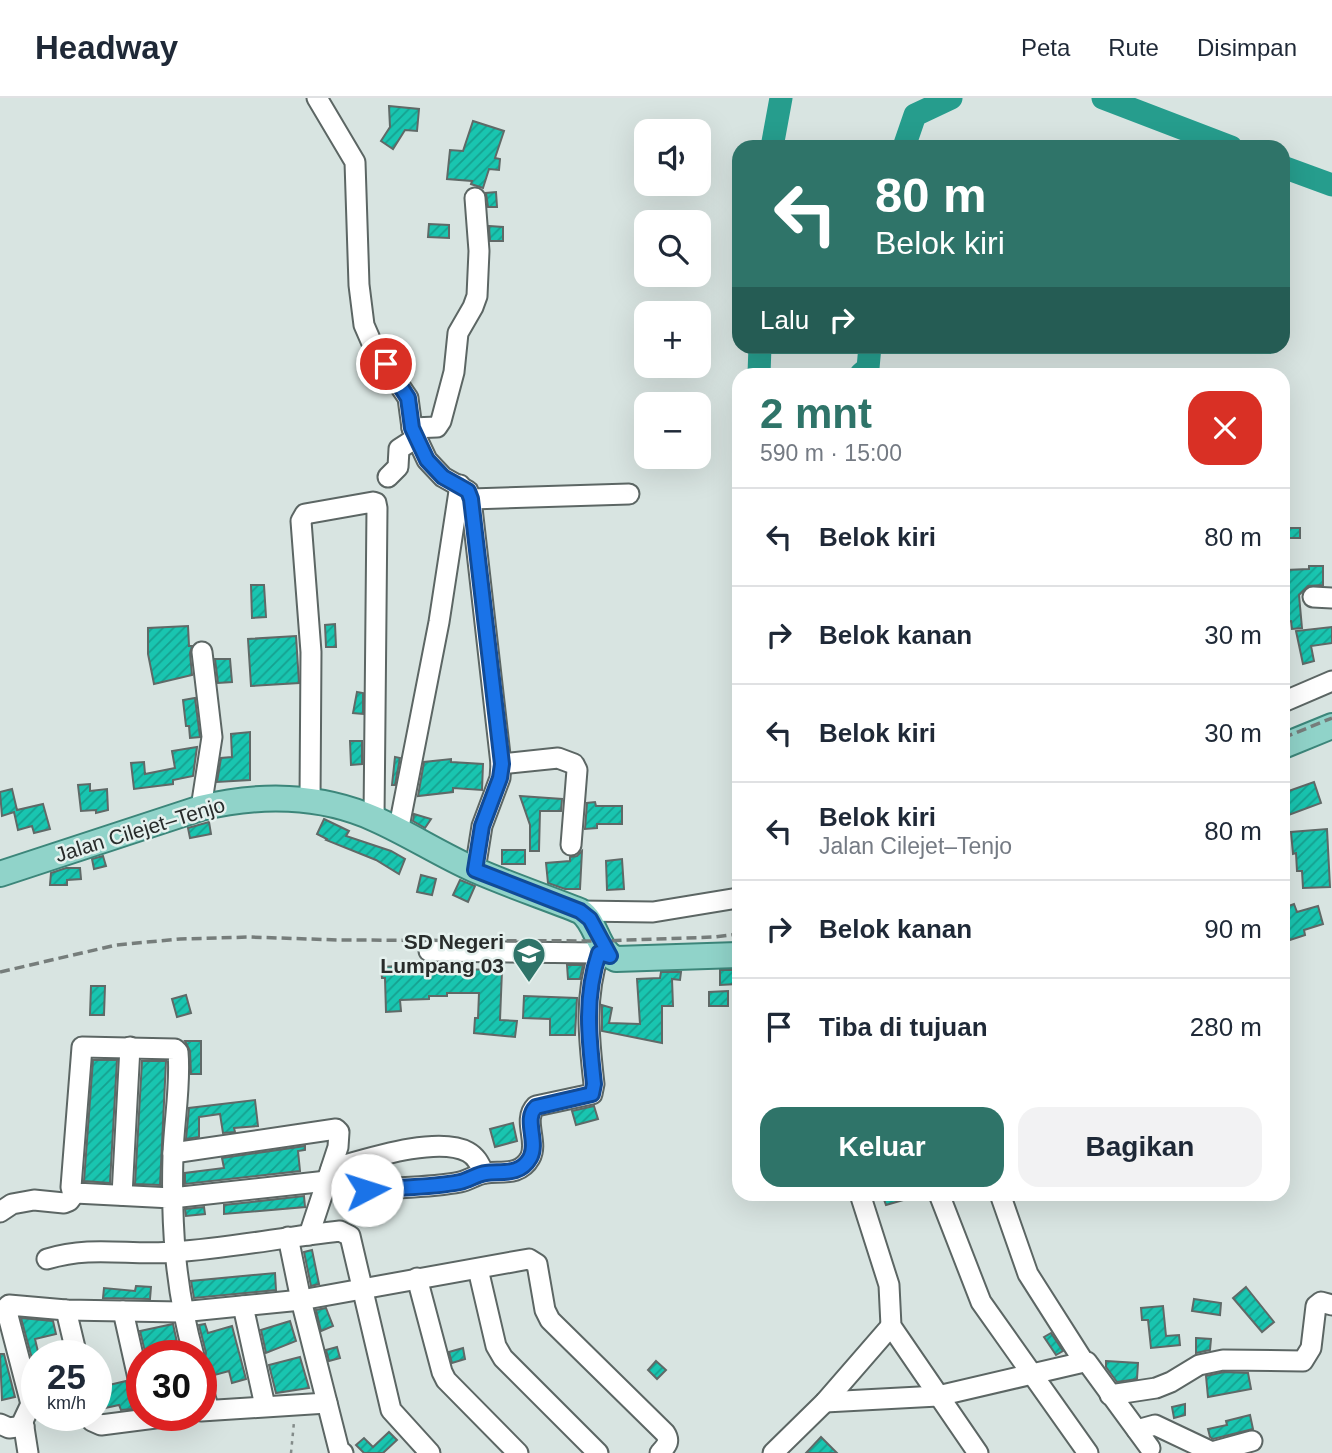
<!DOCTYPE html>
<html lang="id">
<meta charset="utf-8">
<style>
:root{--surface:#fff;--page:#f2f2f3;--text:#1f2937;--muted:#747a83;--line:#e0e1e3;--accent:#2f7469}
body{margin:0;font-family:Arial,sans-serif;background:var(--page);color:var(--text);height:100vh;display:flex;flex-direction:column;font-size:26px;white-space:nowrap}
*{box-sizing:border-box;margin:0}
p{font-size:23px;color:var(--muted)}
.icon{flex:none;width:38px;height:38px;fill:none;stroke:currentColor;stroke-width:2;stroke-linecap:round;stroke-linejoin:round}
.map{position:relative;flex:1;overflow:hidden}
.side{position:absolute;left:732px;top:270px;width:558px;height:833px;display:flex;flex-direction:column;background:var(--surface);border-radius:21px;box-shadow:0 7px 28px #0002}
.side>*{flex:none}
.top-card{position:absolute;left:732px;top:42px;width:558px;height:214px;border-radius:21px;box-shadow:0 7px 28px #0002;background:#2f7469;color:#fff;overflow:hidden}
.controls{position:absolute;left:634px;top:21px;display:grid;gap:14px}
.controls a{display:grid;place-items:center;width:77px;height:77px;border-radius:14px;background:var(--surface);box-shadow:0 7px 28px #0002;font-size:35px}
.speed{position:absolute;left:21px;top:1242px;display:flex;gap:14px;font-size:35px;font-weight:700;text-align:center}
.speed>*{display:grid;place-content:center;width:91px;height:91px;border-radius:50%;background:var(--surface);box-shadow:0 7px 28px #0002;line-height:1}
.speed small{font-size:18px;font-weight:400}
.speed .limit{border:10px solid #d22;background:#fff;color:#111}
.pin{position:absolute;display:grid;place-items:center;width:60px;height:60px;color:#fff;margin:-30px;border:4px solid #fff;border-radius:50%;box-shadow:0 2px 7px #0007}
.me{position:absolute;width:77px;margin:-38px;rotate:85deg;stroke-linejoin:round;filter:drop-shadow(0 0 5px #0008)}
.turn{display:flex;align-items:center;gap:24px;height:147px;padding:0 28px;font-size:32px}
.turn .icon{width:91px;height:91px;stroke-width:2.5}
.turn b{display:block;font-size:49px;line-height:60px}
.then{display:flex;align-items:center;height:66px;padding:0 28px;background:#0003;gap:14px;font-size:26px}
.round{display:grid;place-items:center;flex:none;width:74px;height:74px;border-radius:21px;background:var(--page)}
.overview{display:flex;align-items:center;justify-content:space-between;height:119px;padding:0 28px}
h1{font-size:42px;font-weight:700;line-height:52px;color:var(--accent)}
.button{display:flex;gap:14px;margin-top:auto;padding:14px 28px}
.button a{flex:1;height:80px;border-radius:21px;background:var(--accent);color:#fff;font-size:28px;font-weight:700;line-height:80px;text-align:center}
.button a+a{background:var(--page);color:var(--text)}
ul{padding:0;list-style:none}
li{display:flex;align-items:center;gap:21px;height:98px;padding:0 28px;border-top:2px solid var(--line)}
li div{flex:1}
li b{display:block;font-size:26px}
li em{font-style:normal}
header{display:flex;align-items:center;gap:42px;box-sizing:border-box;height:98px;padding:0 35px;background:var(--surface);border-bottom:2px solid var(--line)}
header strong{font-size:33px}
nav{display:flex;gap:38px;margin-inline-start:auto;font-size:24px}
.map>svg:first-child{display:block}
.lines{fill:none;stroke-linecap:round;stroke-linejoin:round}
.river{stroke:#269d8d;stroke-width:23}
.building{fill:url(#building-hatch);stroke:#606967;stroke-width:2}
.minor-casing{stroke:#5c6664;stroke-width:23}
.major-casing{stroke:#3c867a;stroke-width:28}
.path{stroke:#838b89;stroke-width:2.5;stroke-dasharray:3.5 5;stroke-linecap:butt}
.minor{stroke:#fff;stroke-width:19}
.major{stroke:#90d3c9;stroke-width:24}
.rail{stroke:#767d7b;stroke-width:3.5;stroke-dasharray:10 5;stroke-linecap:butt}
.route-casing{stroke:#114b97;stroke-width:18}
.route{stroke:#1a73e8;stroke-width:12}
.labels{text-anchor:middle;stroke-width:5;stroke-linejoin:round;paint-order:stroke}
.street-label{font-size:21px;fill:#282c2b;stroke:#e5f1ee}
.poi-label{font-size:21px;font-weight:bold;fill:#282c2b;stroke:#e5f1ee;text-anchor:end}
</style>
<header>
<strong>Headway</strong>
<nav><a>Peta</a><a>Rute</a><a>Disimpan</a></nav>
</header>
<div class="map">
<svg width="1332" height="1355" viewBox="0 0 1332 1355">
<defs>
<pattern id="building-hatch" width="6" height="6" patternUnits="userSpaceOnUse" patternTransform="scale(1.75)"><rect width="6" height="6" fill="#19c5b0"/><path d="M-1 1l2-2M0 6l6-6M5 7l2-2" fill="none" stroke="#16a08f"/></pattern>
</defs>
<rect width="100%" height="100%" fill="#d8e4e1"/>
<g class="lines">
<g class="river">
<path d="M1103 0 1231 49"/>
<path d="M772 49 781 0"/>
<path d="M904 49 915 17 951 0"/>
<path d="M1283 69 1332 87"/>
<path d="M759 276 760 248"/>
<path d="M861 276 868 270 870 248"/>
</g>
</g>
<g class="building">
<path d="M389 8 419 11 417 33 405 32 393 51 381 43 390 29Z"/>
<path d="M473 23 504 33 495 60 500 61 499 72 489 71 483 90 471 86 472 83 447 81 450 52 463 53Z"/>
<path d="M496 94 497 109H488L486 95Z"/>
<path d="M429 126 449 127V140L428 139Z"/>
<path d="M489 128 503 129V143H490Z"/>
<rect x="1284" y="430" width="16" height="10"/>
<path d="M1309 468H1323V487L1308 488 1299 497 1302 530 1292 531 1291 523 1283 524V508L1288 507 1286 472 1309 471Z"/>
<path d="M251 487H264L266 519 252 520Z"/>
<path d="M335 526 336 549H326L325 527Z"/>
<path d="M188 528 189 548H192L190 555 192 577 154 586 148 556V530Z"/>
<path d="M1332 529V545L1311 548 1314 563 1303 566 1296 533Z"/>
<path d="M296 538 299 585 251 588 248 541Z"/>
<path d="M215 561H230L232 584 218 585Z"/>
<path d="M357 594 363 595V616L353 615Z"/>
<path d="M195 600 200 639 190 640 189 628H186L183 602Z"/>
<path d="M250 634V682L217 684 221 660 232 659 231 636Z"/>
<path d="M350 643H362V666L351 667Z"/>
<path d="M197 649 193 678 173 682V686L134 691 131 665 144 664 145 676 175 670 172 653Z"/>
<path d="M395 659 400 660 395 687H392Z"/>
<path d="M451 661V664L483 666 482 692 453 690V694L418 698 424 664Z"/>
<path d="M1314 684 1321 705 1283 719V695Z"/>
<path d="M90 686V693L107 691 108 712 96 715V712L81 713 78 687Z"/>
<path d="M12 691 17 712 43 706 50 731 34 735 32 728 18 732 14 714 2 718 0 694Z"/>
<path d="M520 698 562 701 561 713H540L539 753H530V727Z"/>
<path d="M595 704 596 708H622V726H597V730L585 731 587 705Z"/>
<path d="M414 716 431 721 425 730 413 723Z"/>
<path d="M324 721 349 733 346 738 391 753 405 761 399 776 376 762 326 742 327 741 317 736Z"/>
<path d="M209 724 211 736 190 740 188 730Z"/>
<path d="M1327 731 1330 789 1303 790 1302 773H1297L1296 755 1293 756 1291 734Z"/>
<rect x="502" y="752" width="23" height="14"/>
<path d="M582 753 580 791H565L548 785 546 765 570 763V759L577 758Z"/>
<path d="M103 758 106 768 94 771 92 761Z"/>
<path d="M622 761 624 791 607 792 606 763Z"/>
<path d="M66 770H80L81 781 67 782V787H50L51 775Z"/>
<path d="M421 777 436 781 432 797 417 794Z"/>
<path d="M460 782 475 788 468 804 453 797Z"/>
<path d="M1294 806 1297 814 1318 808 1323 826 1304 832 1305 837 1290 842 1283 823V810Z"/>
<path d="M567 867H583L580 881H568Z"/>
<path d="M398 868 399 875 451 871 502 872 500 922 517 923 515 939 474 935 475 920H478L479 895H447V898H429V901L400 902 401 913 386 914 385 880H382L381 869Z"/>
<path d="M720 872H737V886L720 887Z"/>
<path d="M661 874H681L680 882 672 881 673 908H662V945L602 933V907L612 910 609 925 640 926 637 881 660 880Z"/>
<path d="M91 888H105L104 917H90Z"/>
<path d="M728 893V908H709V894Z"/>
<path d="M186 897 191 915 177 919 172 901Z"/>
<path d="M524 898 577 900 575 937H550V921L523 920Z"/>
<path d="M185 943H201V976H191L190 953Z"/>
<path d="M93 962H117L110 1085 84 1083Z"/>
<path d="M142 963H166L160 1087 135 1086Z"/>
<path d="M255 1002 258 1028 234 1030 235 1034 223 1035 220 1016 199 1019V1039L186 1041 189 1010Z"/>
<path d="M594 1008 598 1021 576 1027 572 1013Z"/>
<path d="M513 1025 517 1043 495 1049 490 1031Z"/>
<path d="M305 1048V1052L298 1053 300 1073 185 1086V1075L224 1070 222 1060Z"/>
<path d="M882 1096H916L917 1098 886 1107Z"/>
<path d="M304 1098 305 1109 224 1116V1107Z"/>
<path d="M398 1102V1107L369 1108V1104Z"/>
<path d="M204 1109 205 1116 186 1118 185 1111Z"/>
<path d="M312 1152 319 1186 311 1188 304 1154Z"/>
<path d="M275 1175 276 1192 194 1200 191 1183Z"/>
<path d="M136 1188 151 1189 150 1201 103 1200 104 1190 135 1193Z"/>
<path d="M1246 1189 1274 1224 1262 1234 1233 1200Z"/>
<path d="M1194 1201 1221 1205 1220 1217 1192 1213Z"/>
<path d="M1163 1208 1166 1238 1179 1237 1180 1247 1151 1250 1148 1222H1142L1141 1210Z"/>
<path d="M326 1210 333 1228 321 1233 316 1212Z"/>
<path d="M21 1220 53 1223 56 1236 35 1241 39 1258H37V1279Z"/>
<path d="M290 1223 296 1243 266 1255 261 1232Z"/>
<path d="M173 1226 180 1258H146L140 1233Z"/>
<path d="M205 1226 208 1235 232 1228 246 1281 232 1285 229 1273 211 1278 206 1274 204 1265 206 1255 199 1227Z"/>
<path d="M1051 1235 1063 1253 1056 1257 1044 1239Z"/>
<path d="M1196 1240 1211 1241 1210 1252 1196 1255Z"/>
<path d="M337 1249 340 1260 329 1263 326 1252Z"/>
<path d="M463 1250 465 1261 452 1265 449 1254Z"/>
<path d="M0 1256H4L15 1299 2 1302Z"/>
<path d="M300 1259 309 1290 276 1295 269 1267Z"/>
<path d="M656 1263 666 1272 657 1281 648 1272Z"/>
<path d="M1106 1263 1138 1265 1137 1281 1117 1284 1106 1269Z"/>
<path d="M1224 1274 1248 1275 1251 1291 1208 1299 1206 1278Z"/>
<path d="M126 1283 132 1311 121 1312 119 1307 101 1311 96 1307V1290Z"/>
<path d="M1185 1306V1317L1174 1320 1172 1309Z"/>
<path d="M1250 1317 1253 1331 1213 1341 1210 1339 1208 1331 1227 1327 1226 1323Z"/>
<path d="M389 1334 397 1342 383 1355H364L356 1347 364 1340 373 1349Z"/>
<path d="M821 1339 837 1355H806Z"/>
</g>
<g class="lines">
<defs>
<g id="minor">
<path d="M317 0 355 64 359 187 364 227 374 250 408 300 412 330 427 362 443 379 468 393 471 401 501 666 500 680 482 728 475 772"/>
<path d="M412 330 437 329 441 323 454 274 458 235 473 209 477 198 479 153 475 100"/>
<path d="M388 379 398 369 399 351 416 340"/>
<path d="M471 401 629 396"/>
<path d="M1313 499 1332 500"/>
<path d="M1283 604 1332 583"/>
<path d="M501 666 558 660 574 666 577 672 571 747"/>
<path d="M310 703 311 554 301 423 305 416 373 404 376 405 377 410 374 721"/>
<path d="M201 710 212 639 202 554"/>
<path d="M398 734 439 524 460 387"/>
<path d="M580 813 653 814 738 800"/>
<path d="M429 853 599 855 608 858"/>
<path d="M173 1055 336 1031 339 1034 338 1049 309 1137"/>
<path d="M331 1071C364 1062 437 1037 468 1054 477 1059 480 1067 484 1075"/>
<path d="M367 1092C397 1089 430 1090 460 1084 469 1082 477 1076 486 1075 502 1073 520 1078 530 1060 539 1044 522 1022 536 1008L592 996 594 986C589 941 584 899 599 855"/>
<path d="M860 1096 889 1187 891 1228 978 1355"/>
<path d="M939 1096 981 1204 1088 1355"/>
<path d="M1000 1096 1028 1176 1084 1264H1087L1150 1350"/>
<path d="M122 1097 130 949"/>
<path d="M0 1114 12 1106 34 1102 64 1105 69 1103 75 1095"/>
<path d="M288 1139 301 1202 339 1352 343 1355"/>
<path d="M47 1161C93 1147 129 1158 175 1154 230 1150 285 1139 340 1133L350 1138 391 1312 430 1355"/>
<path d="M478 1171 496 1248 503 1260 598 1355"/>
<path d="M417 1180 442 1274 446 1282 518 1355"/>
<path d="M243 1208 265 1308"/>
<path d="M66 1212 77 1258"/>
<path d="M123 1213 142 1298"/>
<path d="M194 1258C175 1190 171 1127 173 1056 174 1023 181 987 178 954L175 951 82 949 71 1089 72 1093 75 1095 172 1100 327 1083"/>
<path d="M201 1285 209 1312"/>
<path d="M1110 1297 1156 1290 1171 1284 1199 1267 1223 1262 1303 1263 1311 1250 1316 1208 1321 1204 1332 1207"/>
<path d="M825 1304 938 1298 1084 1264"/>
<path d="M37 1310 31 1306 6 1210 9 1207 66 1212 181 1214 301 1202 529 1161 537 1166 545 1212 550 1222 665 1335C671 1344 666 1348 660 1355"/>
<path d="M201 1313 327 1305"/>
<path d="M91 1318 92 1323 101 1327 171 1318"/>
<path d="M0 1326 9 1330 24 1328"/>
<path d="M1137 1332 1155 1327 1212 1354 1252 1343"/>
<path d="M28 1355 23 1323 31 1306"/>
<path d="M773 1355 825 1304 891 1228"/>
</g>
<g id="major">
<path d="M1283 648 1332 628"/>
<path d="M0 776 201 710C258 696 320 696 375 721 409 736 441 757 475 772 509 787 545 799 580 813 597 824 597 853 616 861L738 857"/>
</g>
</defs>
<use href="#minor" class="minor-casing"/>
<use href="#major" class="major-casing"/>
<path class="path" d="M291 1355 294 1324"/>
<use href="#minor" class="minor"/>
<use href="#major" class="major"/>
<g class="rail">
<path d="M1283 640 1332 620"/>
<path d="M0 874 116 847 180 841 250 839 340 842 601 843 715 839 738 836"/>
</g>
</g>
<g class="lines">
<defs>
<path id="route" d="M367 1092C397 1089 430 1090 460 1084 469 1082 477 1076 486 1075 501 1073 520 1078 530 1060 539 1044 523 1021 536 1009L592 996 594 986C589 941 584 899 599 855L610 858 590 821 580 813 475 772 482 728 500 680 502 666 471 401 468 393 443 379 427 362 412 330 408 300 386 266"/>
</defs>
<use href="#route" class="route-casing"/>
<use href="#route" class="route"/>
</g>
<defs>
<symbol id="school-pin" viewBox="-11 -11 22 30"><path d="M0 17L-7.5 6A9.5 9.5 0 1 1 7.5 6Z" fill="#2f7469" stroke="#e5f1ee"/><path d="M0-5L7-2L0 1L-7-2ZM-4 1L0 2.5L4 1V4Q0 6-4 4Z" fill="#fff"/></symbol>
</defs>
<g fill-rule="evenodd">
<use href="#school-pin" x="510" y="837" width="38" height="52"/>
</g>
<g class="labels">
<g class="street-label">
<text transform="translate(140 732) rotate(-17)" y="7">Jalan Cilejet–Tenjo</text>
</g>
<g class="poi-label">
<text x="504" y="851">SD Negeri<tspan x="504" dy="24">Lumpang 03</tspan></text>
</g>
</g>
</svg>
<div class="controls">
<a><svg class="icon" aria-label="sound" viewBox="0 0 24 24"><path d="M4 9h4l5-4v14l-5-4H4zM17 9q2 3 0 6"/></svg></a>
<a><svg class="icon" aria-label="search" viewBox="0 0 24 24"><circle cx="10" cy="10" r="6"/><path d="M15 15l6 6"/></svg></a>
<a>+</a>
<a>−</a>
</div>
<div class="speed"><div>25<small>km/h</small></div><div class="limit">30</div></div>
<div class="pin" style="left:386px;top:266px;background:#d93025"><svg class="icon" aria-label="arrive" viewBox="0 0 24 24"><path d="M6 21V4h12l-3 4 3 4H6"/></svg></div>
<svg class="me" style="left:367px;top:1092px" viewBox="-20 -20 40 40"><circle r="19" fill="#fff"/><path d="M0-13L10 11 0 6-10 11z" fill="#1a73e8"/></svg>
<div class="top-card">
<div class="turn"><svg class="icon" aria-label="left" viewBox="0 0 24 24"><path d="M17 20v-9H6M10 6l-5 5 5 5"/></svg><div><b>80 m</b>Belok kiri</div></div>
<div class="then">Lalu<svg class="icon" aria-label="right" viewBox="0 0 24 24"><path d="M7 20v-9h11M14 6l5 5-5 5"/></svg></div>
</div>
<section class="side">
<div class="overview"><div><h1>2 mnt</h1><p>590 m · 15:00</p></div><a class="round" style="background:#d93025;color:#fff"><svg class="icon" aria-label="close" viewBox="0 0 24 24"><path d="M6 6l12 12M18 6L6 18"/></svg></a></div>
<ul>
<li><svg class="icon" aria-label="left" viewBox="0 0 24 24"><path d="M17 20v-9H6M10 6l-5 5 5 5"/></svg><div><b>Belok kiri</b></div><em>80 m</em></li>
<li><svg class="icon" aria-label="right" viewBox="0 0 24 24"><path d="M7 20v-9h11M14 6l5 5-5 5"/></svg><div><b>Belok kanan</b></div><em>30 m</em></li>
<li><svg class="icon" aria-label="left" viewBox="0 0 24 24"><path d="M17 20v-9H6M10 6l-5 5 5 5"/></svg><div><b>Belok kiri</b></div><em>30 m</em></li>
<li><svg class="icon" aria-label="left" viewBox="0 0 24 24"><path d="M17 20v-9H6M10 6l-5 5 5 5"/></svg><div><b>Belok kiri</b><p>Jalan Cilejet–Tenjo</p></div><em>80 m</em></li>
<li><svg class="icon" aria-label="right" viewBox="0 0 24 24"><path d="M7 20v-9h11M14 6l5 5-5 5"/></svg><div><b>Belok kanan</b></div><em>90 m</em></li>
<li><svg class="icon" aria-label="arrive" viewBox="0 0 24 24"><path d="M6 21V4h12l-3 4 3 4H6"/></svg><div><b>Tiba di tujuan</b></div><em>280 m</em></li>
</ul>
<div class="button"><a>Keluar</a><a>Bagikan</a></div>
</section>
</div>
